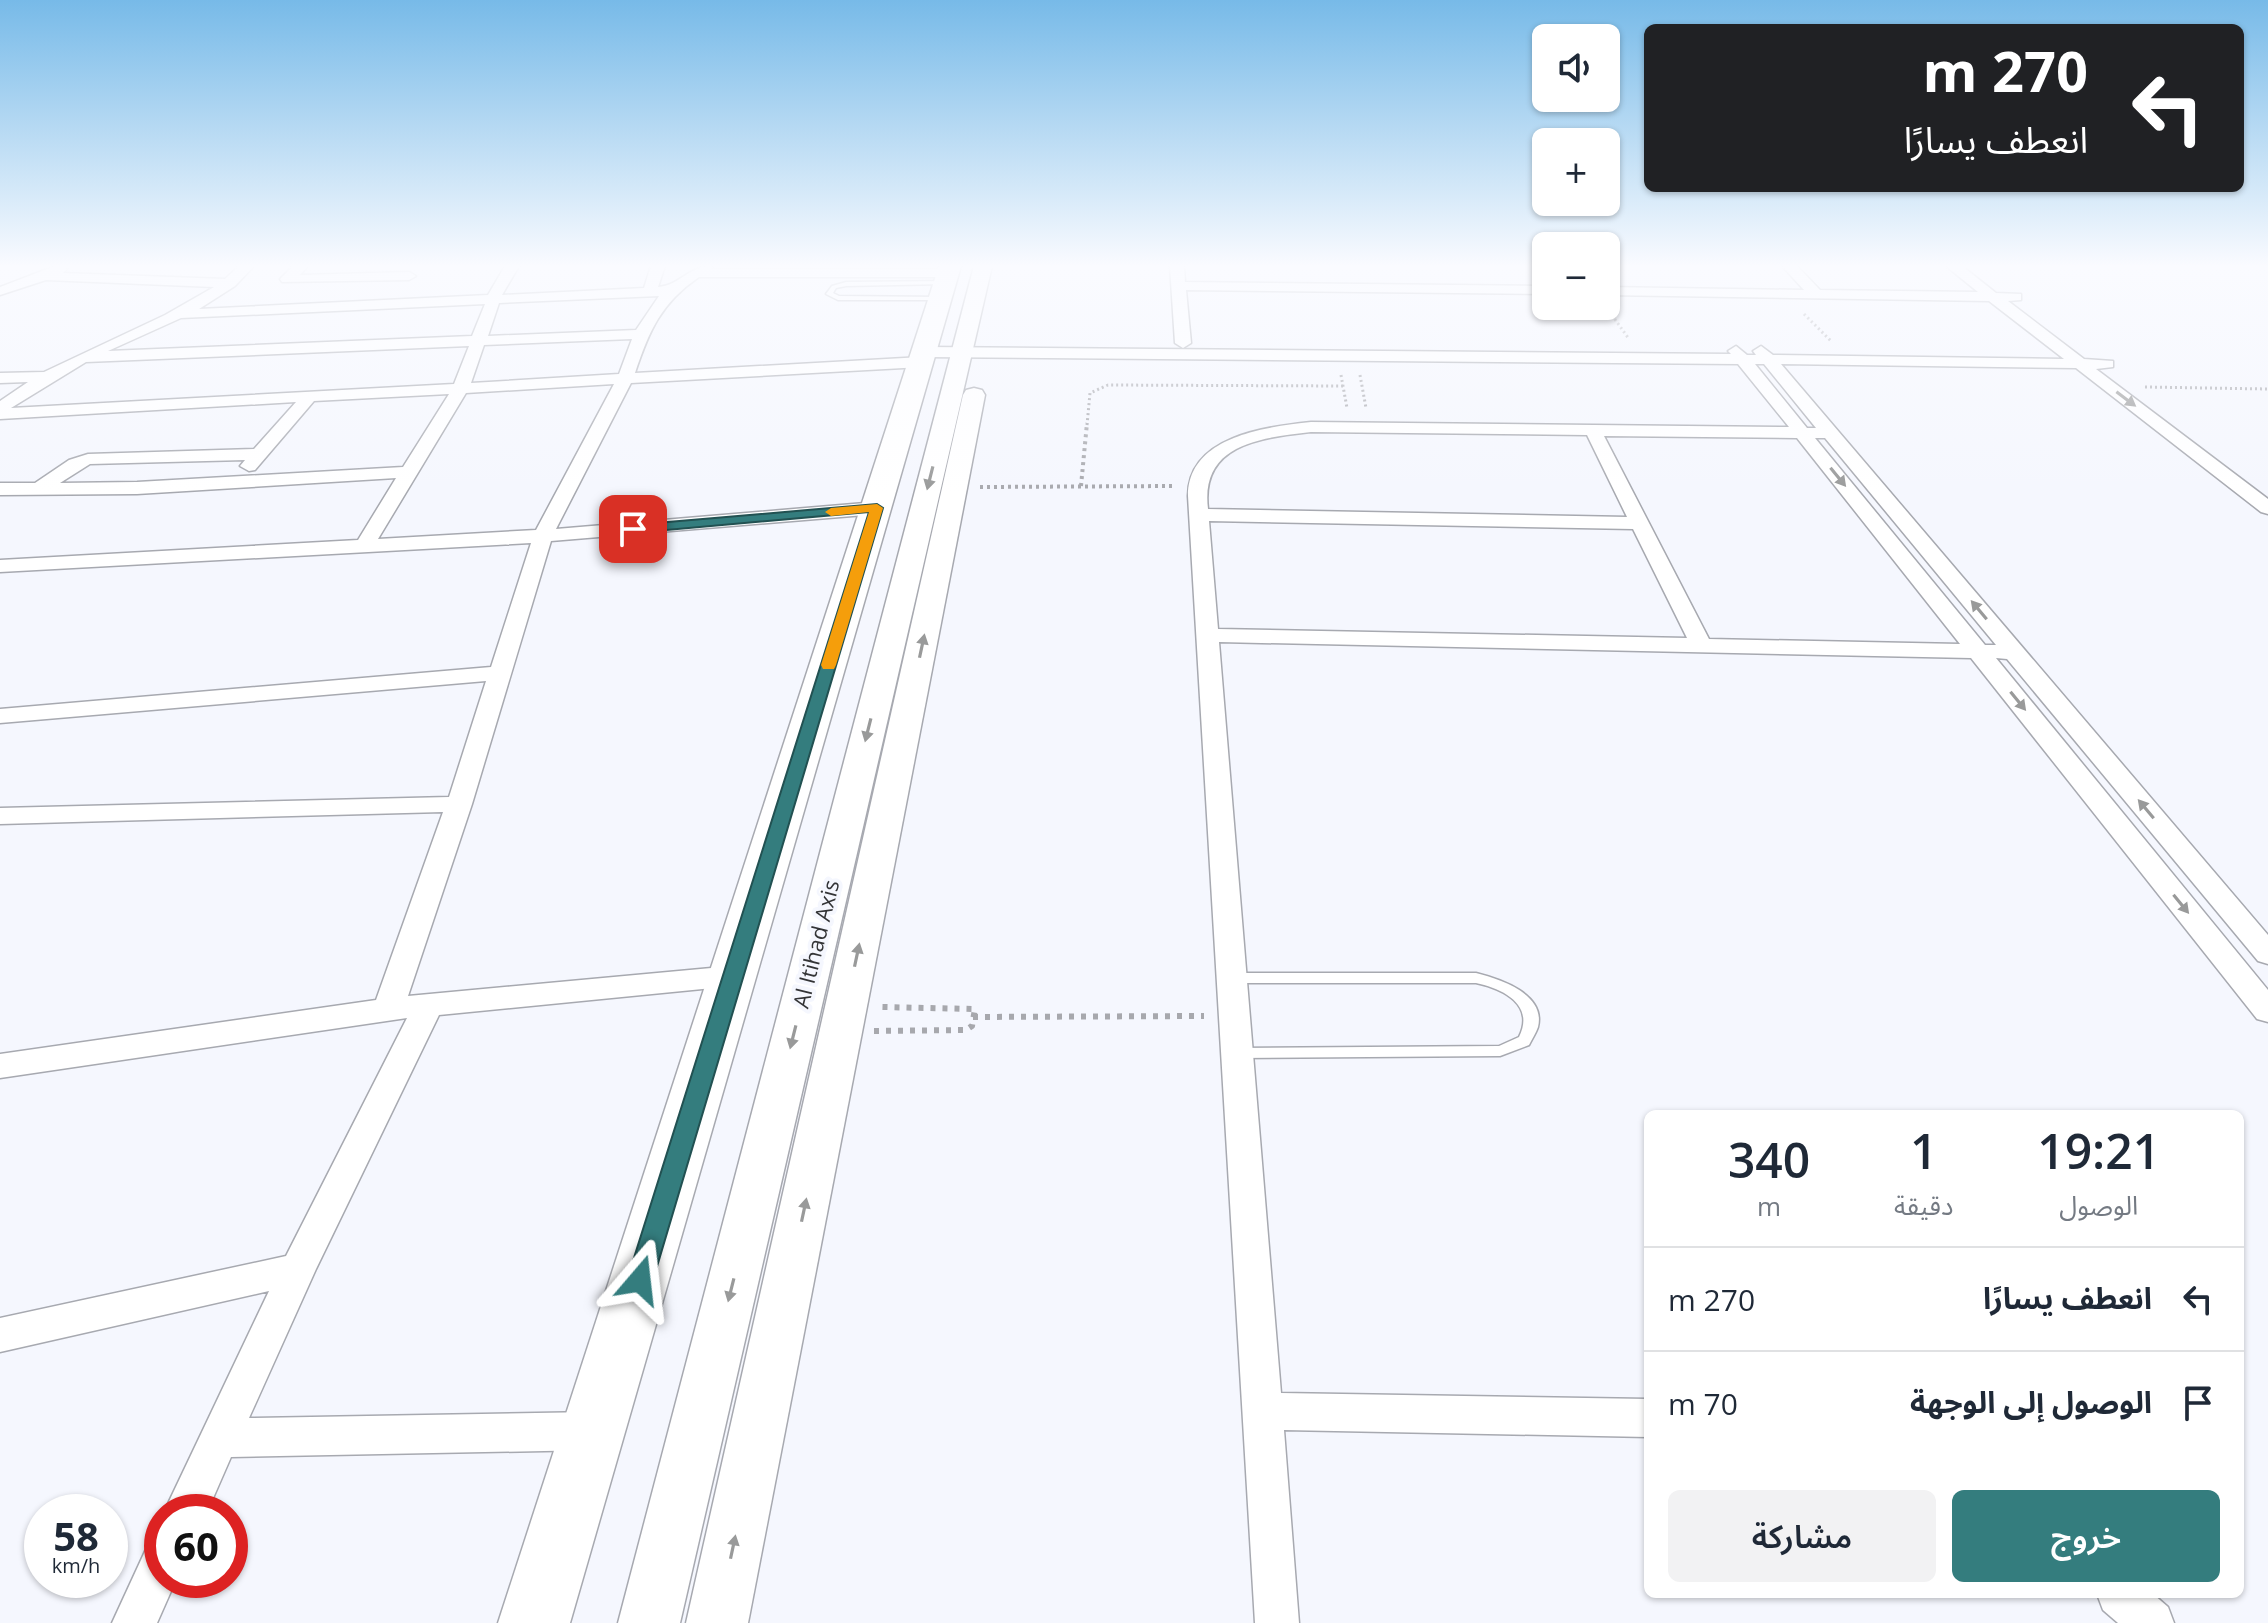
<!DOCTYPE html>
<html lang="ar">
<meta charset="utf-8">
<style>
:root{--surface:#fff;--page:#f2f2f3;--text:#1f2937;--muted:#747a83;--line:#e0e1e3;--accent:#347d7e}
body{margin:0;font-family:"Open Sans","Noto Sans Arabic",sans-serif;background:var(--page);color:var(--text);direction:rtl;height:100vh;display:flex;flex-direction:column;font-size:30px;white-space:nowrap}
*{box-sizing:border-box;margin:0}
p{font-size:26px;color:var(--muted)}
.icon{flex:none;width:44px;height:44px;fill:none;stroke:currentColor;stroke-width:2;stroke-linecap:round;stroke-linejoin:round}
.map{position:relative;flex:1;overflow:hidden;direction:ltr}
.sheet{position:absolute;left:1644px;top:1110px;width:600px;height:488px;display:flex;flex-direction:column;background:var(--surface);border-radius:12px;box-shadow:0 2px 6px #0004;direction:rtl}
.sheet>*{flex:none}
.hud{position:absolute;left:1644px;top:24px;width:600px;height:168px;border-radius:12px;box-shadow:0 2px 6px #0004;direction:rtl;background:#202124;color:#fff;overflow:hidden}
.tools{position:absolute;left:1532px;top:24px;display:grid;gap:16px}
.tools a{display:grid;place-items:center;width:88px;height:88px;border-radius:12px;background:var(--surface);box-shadow:0 2px 6px #0004;font-size:40px}
.speed{position:absolute;left:24px;top:1494px;display:flex;gap:16px;font-size:40px;font-weight:700;text-align:center}
.speed>*{display:grid;place-content:center;width:104px;height:104px;border-radius:50%;background:var(--surface);box-shadow:0 2px 6px #0004;line-height:1}
.speed small{font-size:20px;font-weight:400}
.speed .limit{border:12px solid #d22;background:#fff;color:#111}
.pin{position:absolute;display:grid;place-items:center;width:68px;height:68px;color:#fff;margin:-34px;border-radius:16px;box-shadow:0 4px 12px #0006}
.me{position:absolute;width:88px;margin:-44px;rotate:17deg;stroke-linejoin:round;filter:drop-shadow(0 0 6px #0008)}
.turn{display:flex;align-items:center;gap:28px;height:168px;padding:0 24px;font-size:36px}
.turn .icon{width:104px;height:104px;stroke-width:2.5}
.turn b{display:block;font-size:56px;line-height:68px}
.eta{display:flex;justify-content:space-evenly;align-items:center;height:136px;text-align:center}
.eta b{font-size:48px;font-weight:600;line-height:56px}
.cta{display:flex;gap:16px;margin-top:auto;padding:16px 24px}
.cta a{flex:1;height:92px;border-radius:12px;background:var(--accent);color:#fff;font-size:32px;font-weight:600;line-height:92px;text-align:center}
.cta a+a{background:var(--page);color:var(--text)}
ul{padding:0;list-style:none}
li{display:flex;align-items:center;gap:24px;height:104px;padding:0 24px;border-top:2px solid var(--line)}
li div{flex:1}
li b{display:block;font-size:30px}
li em{font-style:normal}
.map>svg:first-child{display:block}
.lines{fill:none;stroke-linecap:round;stroke-linejoin:round}
.lane-casing{stroke:#a7a9b0;stroke-width:3}
.street-casing{stroke:#a7a9b0;stroke-width:3}
.secondary-casing{stroke:#a7a9b0;stroke-width:3}
.primary-casing{stroke:#a7a9b0;stroke-width:3}
.path-far2{stroke:#a7a8ad;stroke-width:3;stroke-dasharray:2 3;stroke-linecap:butt}
.path-far1{stroke:#a7a8ad;stroke-width:4;stroke-dasharray:3 4;stroke-linecap:butt}
.path{stroke:#a7a8ad;stroke-width:6;stroke-dasharray:5 7;stroke-linecap:butt}
.lane{fill:#fff;fill-rule:evenodd}
.street{fill:#fff;fill-rule:evenodd}
.secondary{fill:#fff;fill-rule:evenodd}
.primary{fill:#fff;fill-rule:evenodd}
.oneway{fill:#999a9a}
.route{fill:#347d7e;stroke:#225152;stroke-width:2}
.slow{fill:#f59e0b}
.labels{text-anchor:middle;stroke-width:8;stroke-linejoin:round;paint-order:stroke}
.street-label{font-size:22px;fill:#333436;stroke:#f5f7fe}
</style>
<div class="map">
<svg width="2268" height="1623" viewBox="0 0 2268 1623">
<rect width="100%" height="100%" fill="#f5f7fe"/>
<g class="lines">
<defs>
<g id="lane">
<path d="M945 281 947 282V284L846 286 836 288 833 293 839 296 942 297 943 298 940 300H838L826 294 832 286 846 282Z"/>
<path d="M1232 973H1476C1500 979 1546 994 1538 1027 1536 1033 1532 1039 1529 1045L1500 1056 1237 1058 1232 1057 1230 1053 1232 1049 1237 1048 1499 1046 1519 1037C1535 1005 1504 989 1476 983H1232L1227 981 1225 978 1227 975Z"/>
</g>
<g id="street">
<path d="M55 266H65L67 269 63 273 225 279 239 266H254L235 286 199 309 488 295 505 266H519L502 295 644 288 651 266H665L658 287C679 286 688 266 713 266L711 269H948L955 273 948 277H699C661 303 649 331 635 373L922 357 930 362 922 367 631 383 556 529 877 502 886 508 877 514 551 541 472 804 408 996 733 966 744 969 748 976 744 983 733 986 439 1015 316 1269 249 1418 593 1412 607 1418 613 1431 607 1444 593 1450 231 1457 207 1512H164L269 1291 0 1352V1318L286 1256 407 1018 0 1078V1054L376 1000 443 812 0 824V808L449 797 486 681 0 723V709L491 667 531 543 0 572V560L358 540 396 478 137 494 0 495V483H35L69 460 88 454 254 449 296 402 0 419V401L28 382 0 383V373L44 372 165 315 214 287 46 280 0 295V287ZM659 296 636 330 488 336 499 303ZM485 304 472 336 108 351 181 318ZM632 339 619 374 471 383 484 345ZM469 346 454 384 11 408 86 362ZM614 384 536 530 378 539 466 393ZM449 394 403 467 137 482 60 483 90 464 245 460 240 466 249 471 255 470 314 401Z"/>
<path d="M293 266H308L300 275 409 272 416 276 409 280 282 282 280 279Z"/>
<path d="M1170 266H1184L1185 282 1546 286V294L1186 290 1191 343 1183 348 1175 343Z"/>
<path d="M1782 266H1797L1820 290 1978 292 1946 266H1962L1996 293 2021 294V300L2008 301 2084 359 2113 361V367L2096 369 2268 499V514L2261 512 2076 368 1781 364 2268 935V964L2258 961 2007 659 1996 658 2268 990V1022L2257 1019 1971 658 1219 642 1281 1393 1648 1399V1437L1284 1430 1299 1623H1255L1188 496C1188 436 1266 427 1311 422L1789 427 1738 364 925 357 917 352 925 347 1731 354 1728 351 1736 346 1747 355H1756L1753 351 1761 346 1773 355 2064 359 1989 301 1606 295V287L1804 290ZM1755 364H1764L1816 428H1807ZM1311 432 1587 435 1627 517 1208 509C1200 444 1260 438 1311 432ZM1604 436 1797 438 1960 644 1709 639ZM1815 438H1825L1996 645H1985ZM1209 521 1633 529 1687 638 1218 629Z"/>
<path d="M162 1540V1580H176L157 1623H112L147 1547Z"/>
<path d="M2097 1594H2153L2168 1607 2174 1623H2118L2103 1610Z"/>
</g>
<g id="secondary">
<path d="M974 266H992L680 1623H618Z"/>
<path d="M974 388 982 390 985 395 748 1623H686L963 395 966 390Z"/>
</g>
<path id="primary" d="M939 266H961L570 1623H498Z"/>
</defs>
<use href="#lane" class="lane-casing"/>
<use href="#street" class="street-casing"/>
<use href="#secondary" class="secondary-casing"/>
<use href="#primary" class="primary-casing"/>
<g class="path-far2">
<path d="M1609 311 1629 339"/>
<path d="M1804 314 1831 341"/>
<path d="M1341 375 1347 408"/>
<path d="M1360 375 1366 408"/>
<path d="M2145 387 2268 389"/>
<path d="M1087 425 1090 393 1108 385 1343 386"/>
</g>
<g class="path-far1">
<path d="M1081 486 1087 423"/>
<path d="M980 487 1174 486"/>
</g>
<g class="path">
<path d="M973 1017 1204 1016"/>
<path d="M874 1031 966 1030 972 1026 975 1009 882 1007"/>
</g>
<use href="#lane" class="lane"/>
<use href="#street" class="street"/>
<use href="#secondary" class="secondary"/>
<use href="#primary" class="primary"/>
</g>
<defs><path id="oneway-solid" d="M-6-.8H1V-3.2L6.5 0L1 3.2V.8H-6Z" transform="scale(2)"/></defs>
<g class="oneway">
<use href="#oneway-solid" transform="translate(2126 399) rotate(37)"/>
<use href="#oneway-solid" transform="translate(1838 477) rotate(51)"/>
<use href="#oneway-solid" transform="translate(930 478) rotate(104)"/>
<use href="#oneway-solid" transform="translate(1979 610) rotate(-130)"/>
<use href="#oneway-solid" transform="translate(922 646) rotate(-78)"/>
<use href="#oneway-solid" transform="translate(2018 701) rotate(51)"/>
<use href="#oneway-solid" transform="translate(868 730) rotate(104)"/>
<use href="#oneway-solid" transform="translate(2146 809) rotate(-130)"/>
<use href="#oneway-solid" transform="translate(2181 904) rotate(51)"/>
<use href="#oneway-solid" transform="translate(857 955) rotate(-78)"/>
<use href="#oneway-solid" transform="translate(793 1037) rotate(104)"/>
<use href="#oneway-solid" transform="translate(804 1210) rotate(-78)"/>
<use href="#oneway-solid" transform="translate(731 1290) rotate(104)"/>
<use href="#oneway-solid" transform="translate(733 1547) rotate(-78)"/>
</g>
<linearGradient id="sky" x2="0" y2="1"><stop stop-color="#77bae8"/><stop offset="0.54" stop-color="#fafbff"/><stop offset="1" stop-color="#fafbff" stop-opacity="0"/></linearGradient>
<rect width="2268" height="493" fill="url(#sky)"/>
<path class="route" d="M877 504 883 508 653 1280 649 1287 640 1291 631 1287 627 1280 869 512 633 533 626 529 633 525Z"/>
<path class="slow" d="M877 504 883 508 836 665 834 669H823L821 665 869 512 831 516 825 512 831 508Z"/>
<g class="labels">
<g class="street-label">
<text transform="translate(816 944) rotate(-76)" y="8">Al Itihad Axis</text>
</g>
</g>
</svg>
<div class="tools">
<a><svg class="icon" aria-label="sound" viewBox="0 0 24 24"><path d="M4 9h4l5-4v14l-5-4H4zM17 9q2 3 0 6"/></svg></a>
<a>+</a>
<a>−</a>
</div>
<div class="speed"><div>58<small>km/h</small></div><div class="limit">60</div></div>
<div class="pin" style="left:633px;top:529px;background:#d93025"><svg class="icon" aria-label="arrive" viewBox="0 0 24 24"><path d="M6 21V4h12l-3 4 3 4H6"/></svg></div>
<svg class="me" style="left:640px;top:1280px" viewBox="-20 -20 40 40"><path d="M0-17L14 15 0 8-14 15z" fill="#347d7e" stroke="#fff" stroke-width="4"/></svg>
<div class="hud">
<div class="turn"><svg class="icon" aria-label="left" viewBox="0 0 24 24"><path d="M17 20v-9H6M10 6l-5 5 5 5"/></svg><div><b>270 m</b>انعطف يسارًا</div></div>
</div>
<section class="sheet">
<div class="eta">
<div><b>19:21</b><p>الوصول</p></div>
<div><b>1</b><p>دقيقة</p></div>
<div><b>340</b><p>m</p></div>
</div>
<ul>
<li><svg class="icon" aria-label="left" viewBox="0 0 24 24"><path d="M17 20v-9H6M10 6l-5 5 5 5"/></svg><div><b>انعطف يسارًا</b></div><em>270 m</em></li>
<li><svg class="icon" aria-label="arrive" viewBox="0 0 24 24"><path d="M6 21V4h12l-3 4 3 4H6"/></svg><div><b>الوصول إلى الوجهة</b></div><em>70 m</em></li>
</ul>
<div class="cta"><a>خروج</a><a>مشاركة</a></div>
</section>
</div>
